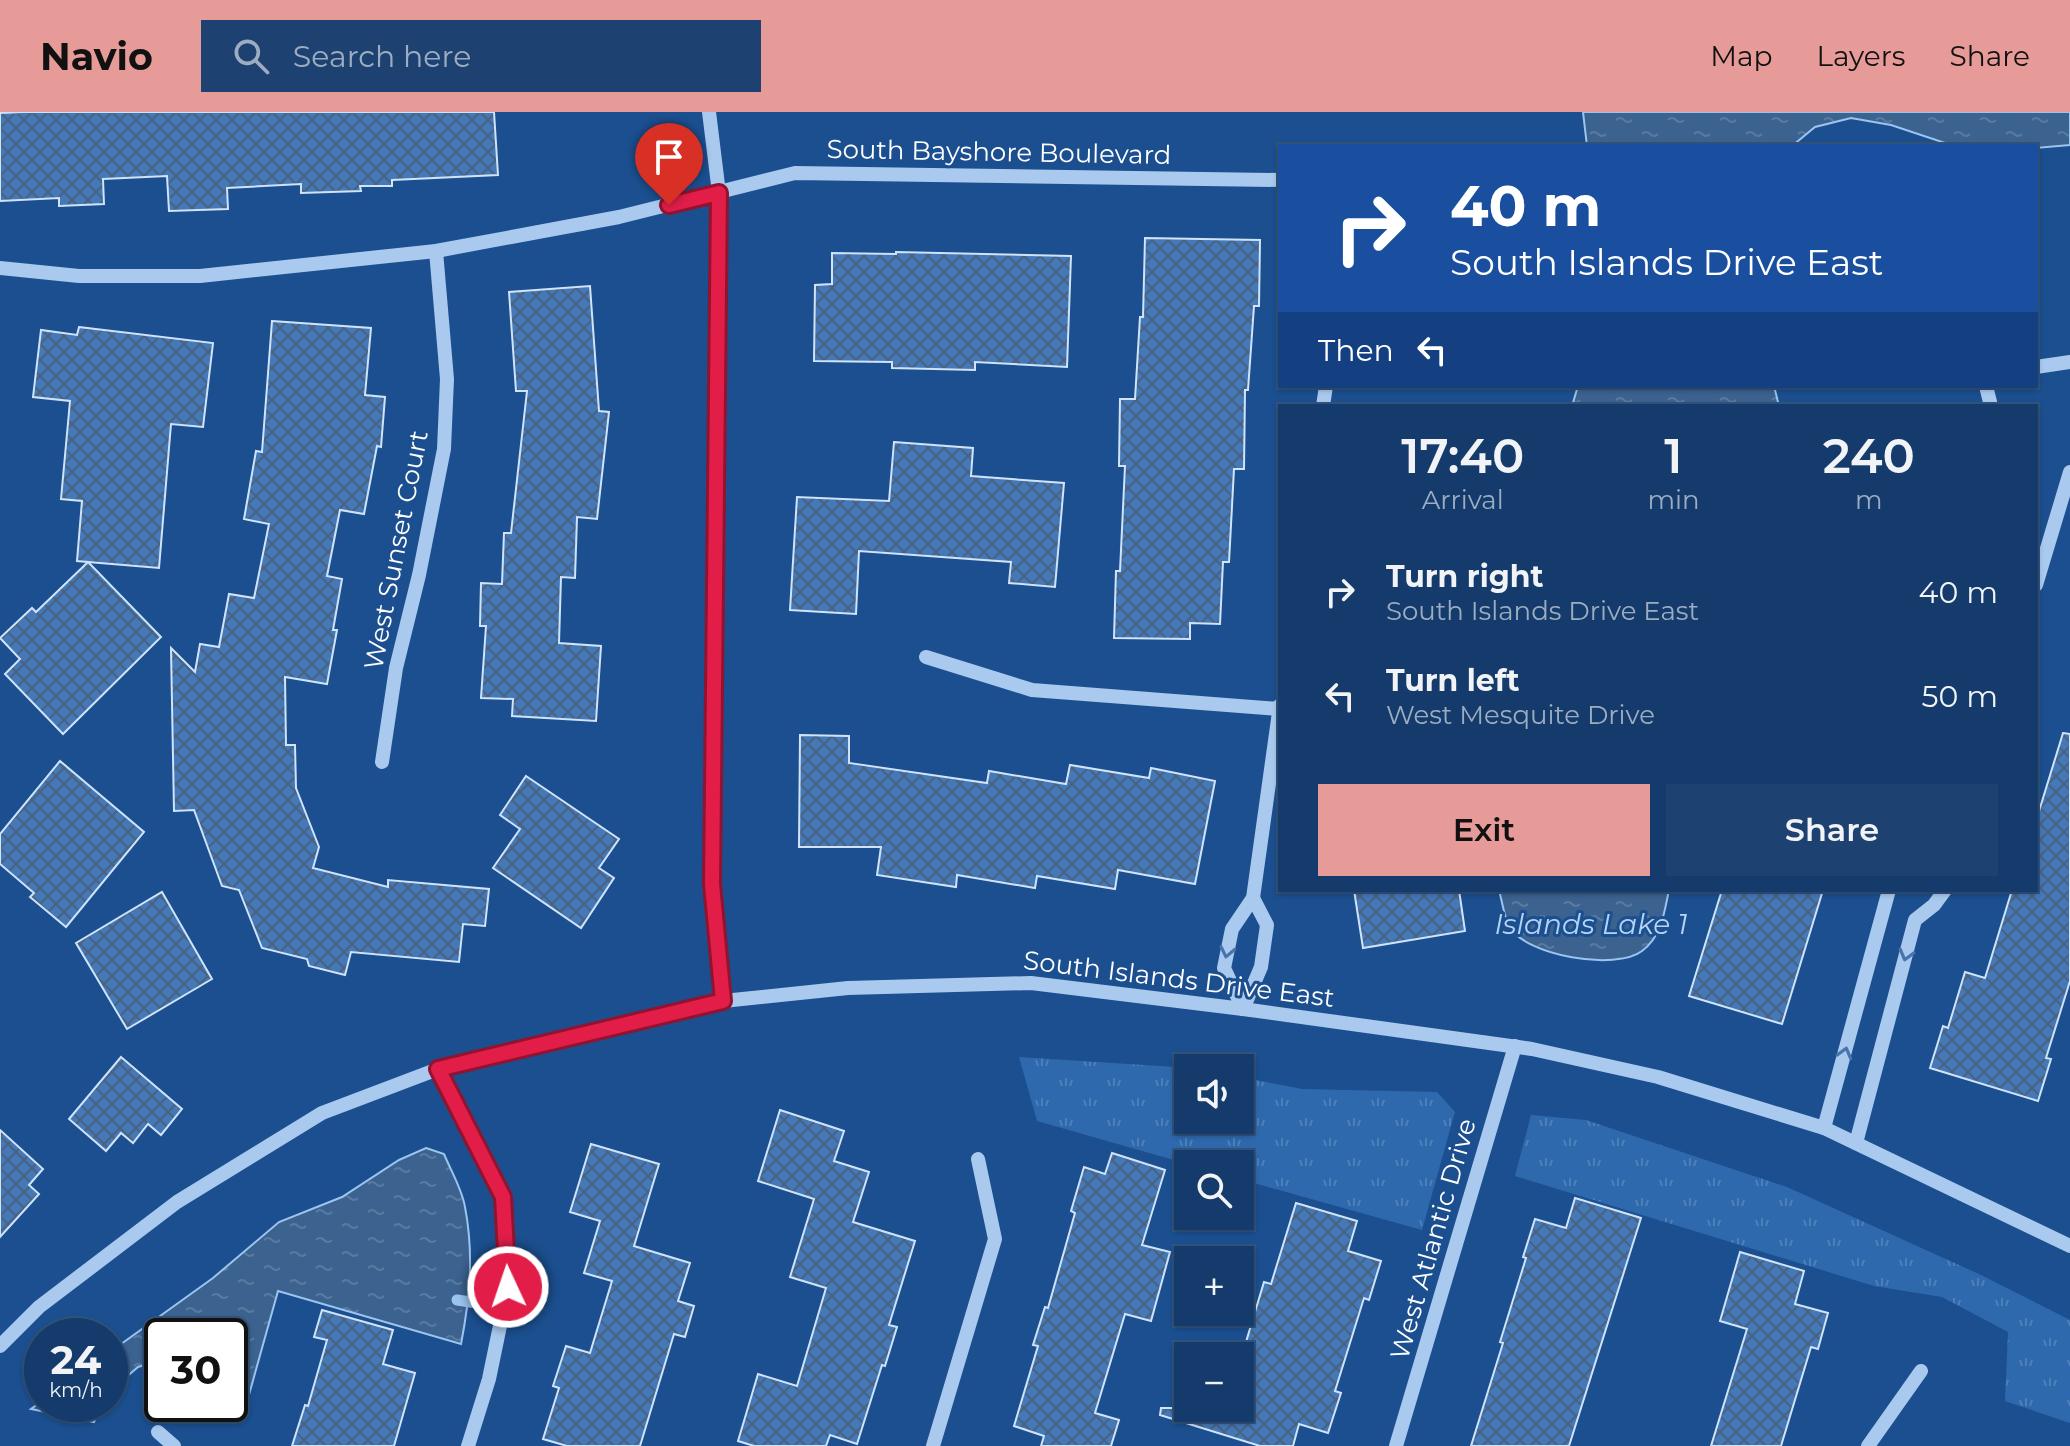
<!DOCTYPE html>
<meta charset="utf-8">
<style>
:root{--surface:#143b6b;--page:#1d4271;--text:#f1f3f6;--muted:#9dadc1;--line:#33557e;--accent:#e69b98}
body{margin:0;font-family:Montserrat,sans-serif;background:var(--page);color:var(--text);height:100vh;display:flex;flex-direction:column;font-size:30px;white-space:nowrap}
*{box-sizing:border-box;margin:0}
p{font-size:26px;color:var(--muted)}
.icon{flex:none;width:44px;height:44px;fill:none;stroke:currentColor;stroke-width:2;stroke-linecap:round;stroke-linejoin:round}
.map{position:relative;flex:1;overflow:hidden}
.panel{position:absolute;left:1278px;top:292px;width:760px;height:488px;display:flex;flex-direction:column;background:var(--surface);border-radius:0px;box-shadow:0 2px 6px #0004,0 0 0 2px var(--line)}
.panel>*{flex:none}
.banner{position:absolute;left:1278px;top:32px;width:760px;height:244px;border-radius:0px;box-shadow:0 2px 6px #0004,0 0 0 2px var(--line);background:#1a4fa0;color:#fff;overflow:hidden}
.tools{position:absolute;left:1174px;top:942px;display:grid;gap:16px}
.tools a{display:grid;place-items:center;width:80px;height:80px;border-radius:0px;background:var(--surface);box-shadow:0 2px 6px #0004,0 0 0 2px var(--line);font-size:40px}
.speed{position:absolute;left:24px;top:1206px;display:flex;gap:16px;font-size:40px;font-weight:700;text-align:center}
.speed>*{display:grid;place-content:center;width:104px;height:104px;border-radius:50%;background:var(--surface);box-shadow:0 2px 6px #0004,0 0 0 2px var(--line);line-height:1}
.speed small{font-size:20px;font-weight:400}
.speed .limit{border:4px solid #111;border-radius:12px;background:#fff;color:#111}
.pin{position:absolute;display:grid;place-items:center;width:68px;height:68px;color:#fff;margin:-82px -34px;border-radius:50% 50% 50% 0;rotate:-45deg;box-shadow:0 0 8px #0007}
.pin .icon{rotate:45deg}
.me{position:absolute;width:88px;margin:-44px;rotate:357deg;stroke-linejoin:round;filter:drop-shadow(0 0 6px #0008)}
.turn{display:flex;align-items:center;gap:28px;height:168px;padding:0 40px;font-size:36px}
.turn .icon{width:104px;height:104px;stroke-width:2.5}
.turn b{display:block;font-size:56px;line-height:68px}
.then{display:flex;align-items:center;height:76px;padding:0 40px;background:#0003;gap:16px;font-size:30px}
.eta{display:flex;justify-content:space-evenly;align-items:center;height:136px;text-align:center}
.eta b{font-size:48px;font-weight:600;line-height:56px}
.cta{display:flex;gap:16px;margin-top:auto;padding:16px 40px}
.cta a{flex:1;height:92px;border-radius:0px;background:var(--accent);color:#111;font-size:32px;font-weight:600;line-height:92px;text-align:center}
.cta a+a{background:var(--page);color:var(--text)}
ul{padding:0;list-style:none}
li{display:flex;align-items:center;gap:24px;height:104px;padding:0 40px}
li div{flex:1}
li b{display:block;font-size:30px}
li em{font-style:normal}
header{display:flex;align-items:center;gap:48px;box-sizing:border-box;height:112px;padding:0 40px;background:var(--accent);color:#111}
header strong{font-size:38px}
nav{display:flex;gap:44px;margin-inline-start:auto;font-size:28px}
.search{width:560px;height:72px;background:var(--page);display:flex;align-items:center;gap:20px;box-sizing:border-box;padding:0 28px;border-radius:0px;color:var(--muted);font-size:30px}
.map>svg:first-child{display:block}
.park{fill:url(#park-tufts)}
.water{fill:url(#water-ripples);stroke:#9cc4f0;stroke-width:2}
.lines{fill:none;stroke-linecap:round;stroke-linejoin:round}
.stream{stroke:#9cc4f0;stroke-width:11}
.building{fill:url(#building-cross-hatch);stroke:#cfe3fa;stroke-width:2}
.minor{stroke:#a9c9ee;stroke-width:14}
.oneway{stroke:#4674ac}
.route-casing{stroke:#92132f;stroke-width:20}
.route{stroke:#e11d48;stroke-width:14}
.labels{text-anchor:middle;stroke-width:6;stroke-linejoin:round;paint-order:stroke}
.street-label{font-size:26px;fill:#fff;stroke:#1b4f8f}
.water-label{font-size:28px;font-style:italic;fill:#b5d3f5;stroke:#1b4f8f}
</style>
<header>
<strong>Navio</strong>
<div class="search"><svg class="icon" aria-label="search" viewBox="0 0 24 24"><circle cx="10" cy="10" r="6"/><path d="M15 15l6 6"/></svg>Search here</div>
<nav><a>Map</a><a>Layers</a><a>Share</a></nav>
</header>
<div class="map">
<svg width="2070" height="1334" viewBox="0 0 2070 1334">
<defs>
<pattern id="park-tufts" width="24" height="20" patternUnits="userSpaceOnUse" patternTransform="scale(2)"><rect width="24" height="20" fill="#2e69ad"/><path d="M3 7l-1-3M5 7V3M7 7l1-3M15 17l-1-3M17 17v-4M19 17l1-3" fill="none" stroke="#4d80b9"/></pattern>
<pattern id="water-ripples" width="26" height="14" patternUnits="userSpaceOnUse" patternTransform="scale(2)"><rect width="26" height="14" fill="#3c6290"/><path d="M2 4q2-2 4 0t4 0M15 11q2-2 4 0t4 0" fill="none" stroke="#597aa1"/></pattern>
<pattern id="building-cross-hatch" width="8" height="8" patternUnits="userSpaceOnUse" patternTransform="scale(2)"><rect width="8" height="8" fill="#4478b7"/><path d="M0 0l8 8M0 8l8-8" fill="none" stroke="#486282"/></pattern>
</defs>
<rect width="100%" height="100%" fill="#1b4f8f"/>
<g class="park">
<path d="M1019 945 1191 956H1188V1008H1240V965L1302 977 1437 980 1455 1000 1422 1118 1240 1067V1052H1188L1037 1009Z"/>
<path d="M1531 1003 1586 1008 1787 1075 1981 1163 2070 1208V1311L2005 1289 2008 1220 1942 1185 1874 1174 1515 1064Z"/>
</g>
<g class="water">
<path d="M1583 0H2070V33L2036 36V34H1954L1891 13 1851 6 1815 15 1792 34H1587Z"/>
<path d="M1578 274H1774L1779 294H1572Z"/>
<path d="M1499 778H1669C1664 801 1662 824 1642 839 1616 859 1525 844 1509 814 1504 804 1502 789 1499 778Z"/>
<path d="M426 1036 444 1042C451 1059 462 1077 465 1095 474 1142 470 1186 461 1232L278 1179 245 1297 230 1277V1224H162V1248L138 1255 110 1279V1240L213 1166 279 1110 342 1085 399 1048Z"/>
<path d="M42 1289V1292H102L94 1310 31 1297Z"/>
</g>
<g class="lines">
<path class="stream" d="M457 1188 503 1195"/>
</g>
<g class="building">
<path d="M23 0H494L498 63 392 68V74H360L361 79 301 81V72L227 76 228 97 169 99 167 64 103 67 104 92 59 94V86L0 89V1Z"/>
<path d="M1145 126 1260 128 1259 194H1254L1248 278H1245L1244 357H1234L1229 450H1223L1220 512 1190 511V527L1114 526 1116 459H1120L1125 354H1119L1120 287H1135L1140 205H1143Z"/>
<path d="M896 140 1071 144 1067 255 975 250V258L892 256V250L814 249 815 173 832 172V141L896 142Z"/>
<path d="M590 174 599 299 609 300 597 407 577 405 575 466 561 465 559 531 601 534 596 609 512 604 513 587 481 586 486 514H480L481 471 502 472 504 421H511L527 279H516L509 180Z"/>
<path d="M272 209 371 216 365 283 385 285 381 335 377 334 364 402 340 398 327 464 342 467 333 518H337L327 572 285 565 286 633H295L296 676 319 735 313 756 388 775V768L489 777 485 814 463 812 459 850 351 840 345 863 309 854 307 847 262 836 239 778 222 774 194 698 174 699 171 536 195 560 200 532 219 535 229 482 254 486 269 412 244 407 256 339 262 340Z"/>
<path d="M79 215 213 231 203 315 171 312 159 456 88 450 161 525 63 622 5 562 20 547 0 526 32 496 36 500 88 450 77 449 82 389 61 387 70 289 33 285 41 218 77 223Z"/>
<path d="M894 330 973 336 971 364 1064 371 1055 475 1009 471 1011 450 859 439 856 502 790 498 797 385 889 389Z"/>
<path d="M2063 621 2070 622V869L2046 946 2051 947 2038 989 1930 956 1943 914 1948 916 1965 860 1985 866 2012 778H2036V709Z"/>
<path d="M800 623 849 624V651L987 671 989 659 1066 672 1070 653 1149 666 1151 656 1215 669 1195 772 1118 758 1115 777 1037 764 1035 776 957 763 956 775 877 763 881 735H799Z"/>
<path d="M60 649 144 720 66 815 30 785 34 781 0 752V722Z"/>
<path d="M526 664 619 727 599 756 614 766 581 816 493 756 520 717 500 703Z"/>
<path d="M1354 778H1459L1465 819 1363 836Z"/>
<path d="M1722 778H1823L1782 912 1689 884Z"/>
<path d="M162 780 212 867 127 917 76 831Z"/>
<path d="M121 945 182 997 161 1023 148 1012 133 1031 121 1021 106 1039 69 1007Z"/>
<path d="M780 998 844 1019 834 1049 869 1060 853 1110 915 1129 889 1213 897 1215 885 1254 882 1253 857 1332 830 1323 826 1334H754L738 1329 758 1262 797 1274 826 1176 790 1165 814 1087 758 1069Z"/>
<path d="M0 1018 43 1057 29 1073 39 1082 0 1125Z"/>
<path d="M591 1032 659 1052 634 1134 690 1151 678 1189 694 1194 685 1225 674 1222 640 1334H567L543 1327 559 1276 553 1274 566 1234 590 1241 612 1169 584 1161 600 1109 570 1100Z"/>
<path d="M1112 1041 1165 1058 1142 1133 1170 1140 1151 1209 1125 1202 1095 1301 1119 1308 1111 1334H1041L1044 1324 1014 1314 1038 1234 1033 1233 1045 1195 1048 1196 1075 1101 1071 1099 1084 1055 1105 1062Z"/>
<path d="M1575 1086 1641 1106 1569 1334H1471L1503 1231 1500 1230 1526 1146 1523 1145 1535 1107 1566 1116Z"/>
<path d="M1296 1091 1357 1109 1348 1139 1381 1149 1369 1188 1364 1186 1335 1279 1341 1281 1328 1321 1299 1312 1293 1334H1260L1160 1303 1161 1296H1240V1250L1264 1170 1271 1172Z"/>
<path d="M1740 1140 1804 1159 1795 1192 1828 1201 1818 1237 1811 1235 1781 1334H1711L1747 1217 1720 1209Z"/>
<path d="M322 1198 393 1218 383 1252 415 1261 394 1334H292L305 1293 308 1294 327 1228 314 1225Z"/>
</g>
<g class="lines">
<g class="minor">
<path d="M709 0 719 81 712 772 723 889"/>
<path d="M0 156 79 164H200L436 139 619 105 795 61 1280 68"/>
<path d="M2036 255 2070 250"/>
<path d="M1986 274 1991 294"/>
<path d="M1323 294 1326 274"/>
<path d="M2036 473 2070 360"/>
<path d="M926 545 1032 578 1279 597"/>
<path d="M382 650 396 556 419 463 444 337 447 267 436 139"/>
<path d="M1243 897 1224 856 1232 817 1253 786 1280 593"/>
<path d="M1243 897 1261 855 1267 813 1253 786"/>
<path d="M438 957 503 1085 508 1175 489 1267 468 1334"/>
<path d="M1824 1016 1889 778"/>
<path d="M1856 1031 1915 808 1934 793 1945 778"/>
<path d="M0 1234 39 1195 177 1090 322 1001 438 957 723 889 848 876 1031 871 1243 897 1532 937 1658 965 1824 1016 2070 1134"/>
<path d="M158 1320 174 1334"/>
<path d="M933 1334 995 1127 978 1047"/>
<path d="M1396 1334 1515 934"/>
<path d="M1868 1334 1921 1259"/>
</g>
</g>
<defs><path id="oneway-chevron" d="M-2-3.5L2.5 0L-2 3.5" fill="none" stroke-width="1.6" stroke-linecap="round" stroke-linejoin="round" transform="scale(2)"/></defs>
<g class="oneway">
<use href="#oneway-chevron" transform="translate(1227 840) rotate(102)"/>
<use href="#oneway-chevron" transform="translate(1906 843) rotate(105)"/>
<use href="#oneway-chevron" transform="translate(1845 941) rotate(-75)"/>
</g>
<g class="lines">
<defs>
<path id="route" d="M508 1175 503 1085 438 957 723 889 712 772 719 81 669 93"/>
</defs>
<use href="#route" class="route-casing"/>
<use href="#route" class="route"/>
</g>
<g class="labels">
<g class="street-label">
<text transform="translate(999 40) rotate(1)" y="9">South Bayshore Boulevard</text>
<text transform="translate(396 438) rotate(-79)" y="9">West Sunset Court</text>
<text transform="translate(1179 867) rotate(7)" y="9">South Islands Drive East</text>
<text transform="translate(1433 1127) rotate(-74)" y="9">West Atlantic Drive</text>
</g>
<g class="water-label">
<text x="1591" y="822">Islands Lake 1</text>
</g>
</g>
</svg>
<div class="tools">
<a><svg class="icon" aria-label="sound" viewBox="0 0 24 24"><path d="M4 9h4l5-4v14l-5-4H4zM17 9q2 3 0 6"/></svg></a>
<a><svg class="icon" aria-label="search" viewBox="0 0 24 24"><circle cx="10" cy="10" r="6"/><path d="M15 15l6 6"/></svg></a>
<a>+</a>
<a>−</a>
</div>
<div class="speed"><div>24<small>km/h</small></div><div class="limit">30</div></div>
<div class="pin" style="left:669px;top:93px;background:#d93025"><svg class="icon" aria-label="arrive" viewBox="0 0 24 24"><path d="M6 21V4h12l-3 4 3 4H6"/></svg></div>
<svg class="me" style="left:508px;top:1175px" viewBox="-20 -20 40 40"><circle r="17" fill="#e11d48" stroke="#fff" stroke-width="3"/><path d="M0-11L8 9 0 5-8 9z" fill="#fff"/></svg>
<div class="banner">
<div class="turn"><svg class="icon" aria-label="right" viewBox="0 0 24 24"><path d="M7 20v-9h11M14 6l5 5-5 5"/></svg><div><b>40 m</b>South Islands Drive East</div></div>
<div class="then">Then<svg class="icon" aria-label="left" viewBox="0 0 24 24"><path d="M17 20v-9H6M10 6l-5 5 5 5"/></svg></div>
</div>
<section class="panel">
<div class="eta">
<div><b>17:40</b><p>Arrival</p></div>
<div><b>1</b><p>min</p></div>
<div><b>240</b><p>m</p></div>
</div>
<ul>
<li><svg class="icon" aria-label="right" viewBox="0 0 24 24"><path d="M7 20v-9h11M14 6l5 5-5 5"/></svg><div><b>Turn right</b><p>South Islands Drive East</p></div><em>40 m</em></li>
<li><svg class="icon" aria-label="left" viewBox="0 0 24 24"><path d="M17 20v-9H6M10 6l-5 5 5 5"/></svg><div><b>Turn left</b><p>West Mesquite Drive</p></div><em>50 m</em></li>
</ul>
<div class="cta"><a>Exit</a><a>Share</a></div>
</section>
</div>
